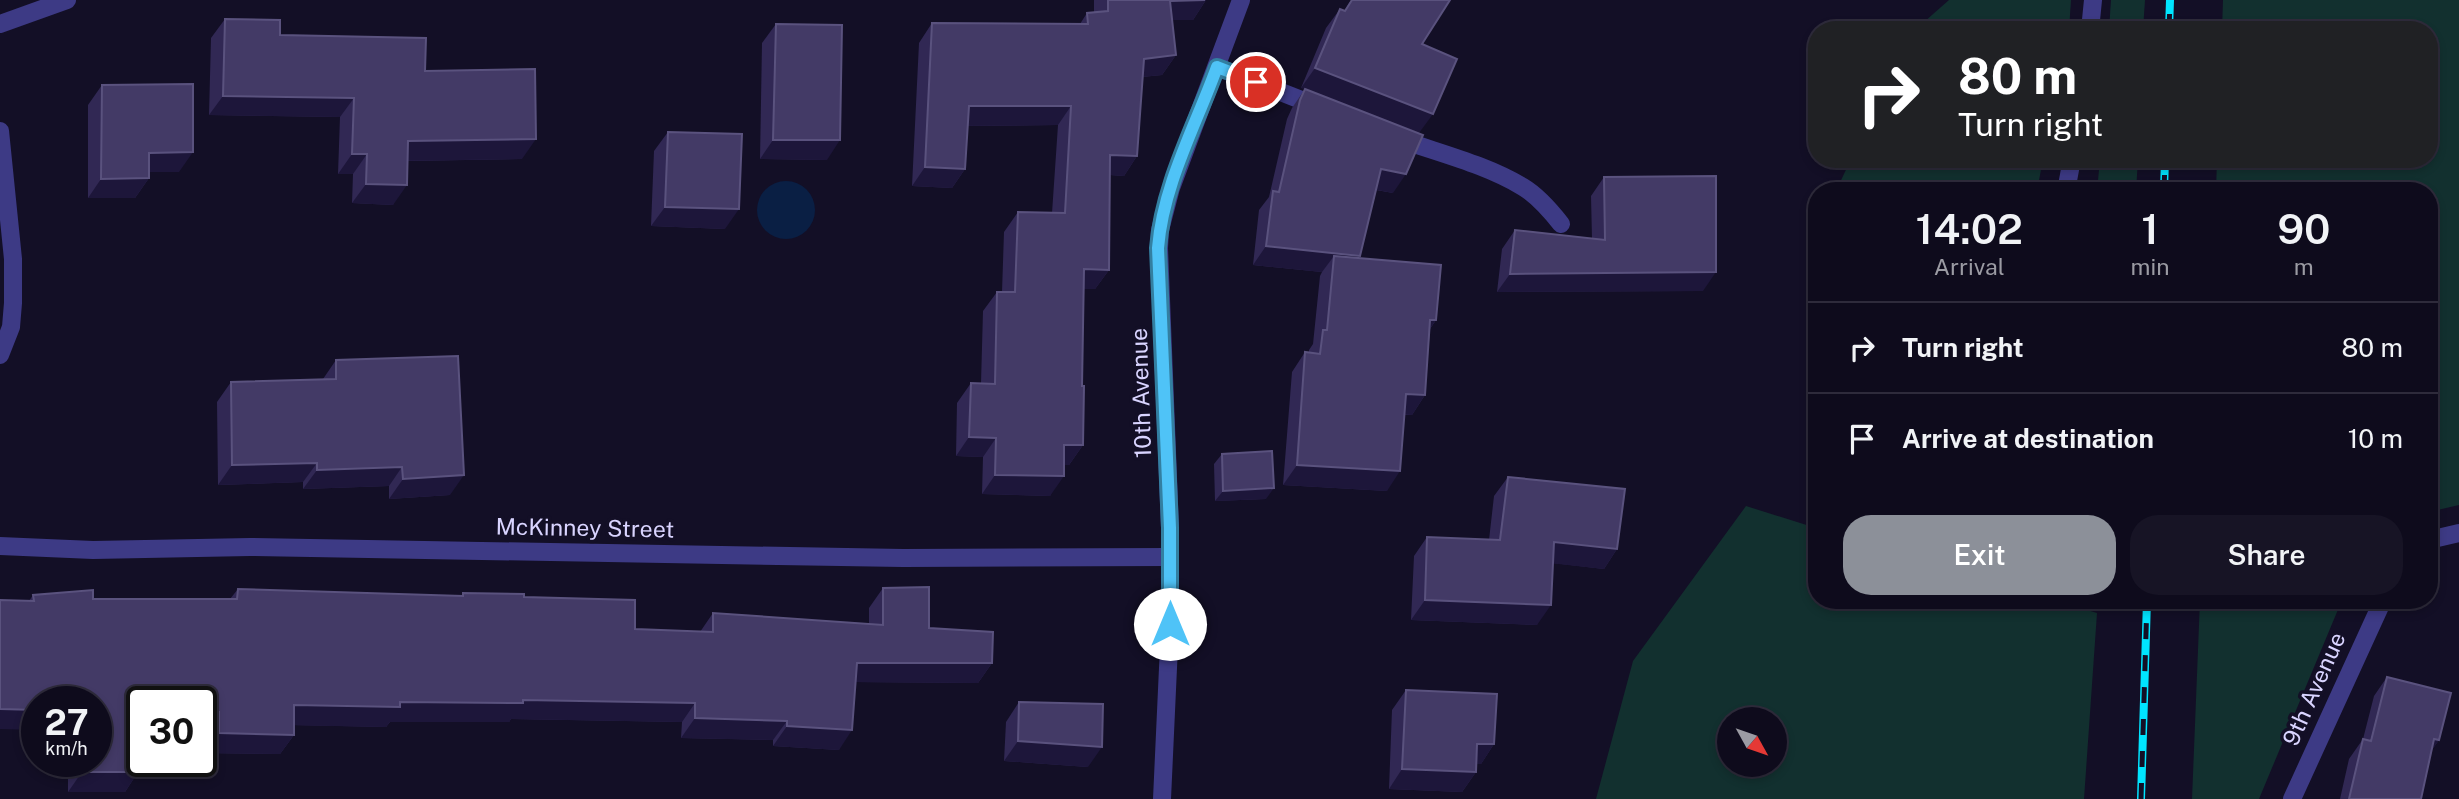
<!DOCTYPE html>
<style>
:root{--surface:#0e0b1c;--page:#171425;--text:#f1f3f6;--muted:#9b9ba3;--line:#2e2b3b;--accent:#8c9099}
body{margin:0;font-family:"Public Sans",sans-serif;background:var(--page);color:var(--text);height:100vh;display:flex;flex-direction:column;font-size:26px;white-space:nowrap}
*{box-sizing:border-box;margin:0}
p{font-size:23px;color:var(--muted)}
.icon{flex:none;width:38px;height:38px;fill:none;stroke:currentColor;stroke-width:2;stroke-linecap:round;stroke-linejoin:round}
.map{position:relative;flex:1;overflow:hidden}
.side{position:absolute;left:1808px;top:182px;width:630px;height:427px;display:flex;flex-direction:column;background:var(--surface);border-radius:28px;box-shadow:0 4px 10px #0003,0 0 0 2px var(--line)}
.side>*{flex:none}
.hud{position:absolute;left:1808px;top:21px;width:630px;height:147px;border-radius:28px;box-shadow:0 4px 10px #0003,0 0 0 2px var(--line);background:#202124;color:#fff;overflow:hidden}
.needle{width:46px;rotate:130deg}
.fabs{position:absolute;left:1717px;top:707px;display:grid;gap:14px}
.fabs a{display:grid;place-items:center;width:70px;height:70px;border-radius:50%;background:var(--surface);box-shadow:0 4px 10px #0003,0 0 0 2px var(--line);font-size:35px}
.speed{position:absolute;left:21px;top:686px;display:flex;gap:14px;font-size:35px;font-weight:700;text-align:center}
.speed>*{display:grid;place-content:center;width:91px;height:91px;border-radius:50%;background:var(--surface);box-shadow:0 4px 10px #0003,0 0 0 2px var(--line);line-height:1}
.speed small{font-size:18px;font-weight:400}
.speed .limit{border:4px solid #111;border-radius:10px;background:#fff;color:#111}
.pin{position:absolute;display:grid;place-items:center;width:60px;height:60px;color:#fff;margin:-30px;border:4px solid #fff;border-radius:50%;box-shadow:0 2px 7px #0007}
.me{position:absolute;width:77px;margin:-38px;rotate:0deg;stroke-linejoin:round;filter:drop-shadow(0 0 5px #0008)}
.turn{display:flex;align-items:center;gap:24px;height:147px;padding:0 35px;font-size:32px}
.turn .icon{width:91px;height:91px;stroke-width:2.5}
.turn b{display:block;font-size:49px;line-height:60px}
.eta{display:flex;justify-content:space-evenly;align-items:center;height:119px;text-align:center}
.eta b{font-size:42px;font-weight:600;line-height:49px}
.primary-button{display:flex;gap:14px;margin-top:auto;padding:14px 35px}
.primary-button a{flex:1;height:80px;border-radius:28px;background:var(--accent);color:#fff;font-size:28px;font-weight:600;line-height:80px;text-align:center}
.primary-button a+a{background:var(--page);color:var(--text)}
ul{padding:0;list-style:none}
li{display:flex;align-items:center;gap:21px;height:91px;padding:0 35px;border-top:2px solid var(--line)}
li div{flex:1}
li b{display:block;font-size:26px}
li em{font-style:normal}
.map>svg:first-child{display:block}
.green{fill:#12302f;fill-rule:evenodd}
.water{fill:#0a1f44}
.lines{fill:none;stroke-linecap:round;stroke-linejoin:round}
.minor{stroke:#3d3a85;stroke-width:18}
.rail-casing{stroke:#00e5ff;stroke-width:8}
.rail{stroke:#130f26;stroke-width:5;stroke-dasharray:16;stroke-linecap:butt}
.wall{fill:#312854}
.shaded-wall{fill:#1d163a}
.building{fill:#433a66;stroke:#5a527e;stroke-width:2}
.route-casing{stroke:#337fa1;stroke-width:18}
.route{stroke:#4fc3f7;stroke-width:12}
.labels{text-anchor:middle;stroke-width:7;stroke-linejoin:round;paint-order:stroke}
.street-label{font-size:23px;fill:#d9d4ff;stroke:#130f26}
</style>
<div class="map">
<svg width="2459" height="799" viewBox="0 0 2459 799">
<rect width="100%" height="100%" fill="#130f26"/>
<g class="green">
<path d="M1949 0H2071L2069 30H1915Z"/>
<path d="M2111 0H2145L2143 30H2109Z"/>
<path d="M2223 0H2459V505L2429 512V191H2216L2217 159H2429V30H2222Z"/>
<path d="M1851 159H2043L2037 191H1836Z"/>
<path d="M2100 159H2138L2136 191H2097Z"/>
<path d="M1746 506 1816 528V600H2054L2097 613 2084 799H1596L1633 661ZM1774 719V765H1729V719Z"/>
<path d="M2200 600H2342L2259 799H2192Z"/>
</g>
<circle class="water" cx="786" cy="210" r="29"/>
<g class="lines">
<g class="minor">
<path d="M0 24 67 0"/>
<path d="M2090 30 2093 0"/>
<path d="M1217 67 1319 107"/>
<path d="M0 131 13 259V303L11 327 0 355"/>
<path d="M1397 138C1438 153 1485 164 1523 187 1538 196 1550 210 1561 224"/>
<path d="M2066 191 2072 159"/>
<path d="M2429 540 2459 533"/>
<path d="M0 546 93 550 250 547 903 558 1170 557"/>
<path d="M1162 799 1170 624V528L1159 248 1160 230 1171 188 1241 0"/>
<path d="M2292 799 2383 600"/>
</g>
<defs>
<g id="rail">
<path d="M2169 30 2170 0"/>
<path d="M2164 191 2165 159"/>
<path d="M2141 799 2147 600"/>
</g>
</defs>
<use href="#rail" class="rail-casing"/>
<use href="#rail" class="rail"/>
</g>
<g class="wall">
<path d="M1094 0H1206L1193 20H1172L1176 55 1162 75 1142 77 1137 156 1124 176 1110 175 1109 270 1095 289H1084L1082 386 1083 445 1069 465H1064L1050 496 982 494 983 457 956 456 957 403 971 383H981L983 311 997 292H1002L1004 232 1018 212 1052 213 1058 125 968 126 965 169 952 188 912 186 919 43 932 23 1080 24 1087 13H1094Z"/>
<path d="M1351 0H1450L1422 44 1301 88 1326 28 1340 9 1344 11Z"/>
<path d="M225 19 280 35 522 159 408 161 393 205 352 203 353 174H338L340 117 209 115 211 38Z"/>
<path d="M776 24 827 160 760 159 762 43Z"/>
<path d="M102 85 179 172H149V178L135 198H88V105Z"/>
<path d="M1305 89 1393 193 1376 190 1359 258 1436 320 1430 329 1425 395 1412 415H1404L1387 491 1283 485 1292 372 1305 352 1309 353V350L1313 344 1320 276 1322 272 1253 265 1259 210 1269 197 1287 119 1292 108Z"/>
<path d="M668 132 725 229 651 226 654 151Z"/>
<path d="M1604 177 1703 291 1497 292 1502 249 1515 230 1592 239 1591 196Z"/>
<path d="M336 360 450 495 389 499V486L303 489V482L218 485 217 402 231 382 323 379Z"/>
<path d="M1222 454 1266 499 1215 501 1214 464Z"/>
<path d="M1508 477 1617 549 1604 569 1553 563 1537 625 1411 620 1414 556 1427 537 1489 540 1494 496Z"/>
<path d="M883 588 929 628 992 663 978 683 856 682 839 750 773 746V740L681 738 682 722 511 719 509 722H390L386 727 294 725V735L280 754 205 753 206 732 142 702V732H138V772L125 792H68V761H96V702L29 601 33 595 93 599H230L238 589 461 596 463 593 524 597 635 629 700 632 713 613 869 624V608Z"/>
<path d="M2387 677 2439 740 2431 751 2421 799H2340L2349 759 2363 739 2374 696Z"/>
<path d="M1406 690 1494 744 1481 764H1477L1476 772 1462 792 1389 789 1392 710Z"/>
<path d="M1019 702 1088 767 1004 761 1006 722Z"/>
</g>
<g class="shaded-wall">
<path d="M1206 0 1193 20H1157L1170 1Z"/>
<path d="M1176 55 1162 75 1130 78 1144 59Z"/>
<path d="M1315 68 1433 114 1419 133 1301 88Z"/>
<path d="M223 96 354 98 340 117 209 115Z"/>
<path d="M969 106H1071L1058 125 955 126Z"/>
<path d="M536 139 522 159 394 161 408 141Z"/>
<path d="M773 140H840L827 160 760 159Z"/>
<path d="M193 152 179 172H135L149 153Z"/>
<path d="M352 154H367L353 174H338Z"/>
<path d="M1110 155 1137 156 1124 176 1097 174Z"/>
<path d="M925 167 965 169 952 188 912 186Z"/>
<path d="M1381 169 1406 174 1393 193 1367 188Z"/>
<path d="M149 178 135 198H88L101 179Z"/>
<path d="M366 184 407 185 393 205 352 203Z"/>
<path d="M665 207 739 209 725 229 651 226Z"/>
<path d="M1266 246 1360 256 1347 275 1334 256 1322 272 1253 265Z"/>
<path d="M1084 269 1109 270 1095 289H1071Z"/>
<path d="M1716 272 1703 291 1497 292 1510 274Z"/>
<path d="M1430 320H1436L1422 340Z"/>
<path d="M1406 394 1425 395 1412 415 1392 414Z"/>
<path d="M969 437 996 438 983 457 956 456Z"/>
<path d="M1064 445H1083L1069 465H1050Z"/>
<path d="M317 463 303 482 218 485 232 465Z"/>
<path d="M1297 465 1400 471 1387 491 1283 485Z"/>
<path d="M402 467 389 486 303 489 317 470Z"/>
<path d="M464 475 450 495 389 499 403 479Z"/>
<path d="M995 475 1064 476 1050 496 982 494Z"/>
<path d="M1274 488 1266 499 1215 501 1223 491Z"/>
<path d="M1554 542 1617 549 1604 569 1540 562Z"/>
<path d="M1425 600 1551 605 1537 625 1411 620Z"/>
<path d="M857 663H992L978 683 843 682Z"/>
<path d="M523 700 695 703 682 722 511 719 509 722H390L386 727 281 725 294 705Z"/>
<path d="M0 709 37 710V730L0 729Z"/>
<path d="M142 712V732H124L138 713Z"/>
<path d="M201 712H219L206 732H201Z"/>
<path d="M695 718 787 721 773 740 681 738Z"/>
<path d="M787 726 852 730 839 750 773 746Z"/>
<path d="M219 733 294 735 280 754 205 753Z"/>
<path d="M2434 739 2439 740 2425 760Z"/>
<path d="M1018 741 1102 747 1088 767 1004 761Z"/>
<path d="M1477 744H1494L1481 764H1464Z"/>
<path d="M1402 769 1476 772 1462 792 1389 789Z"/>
<path d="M82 772H138L125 792H68Z"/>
</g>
<g class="building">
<path d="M1108 0H1205L1170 1 1176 55 1144 59 1137 156 1110 155 1109 270 1084 269 1082 386H1084L1083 445H1064V476L995 475 996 438 969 437 971 383 995 384 997 292H1015L1018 212 1065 213 1071 106H969L965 169 925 167 932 23 1088 24 1087 13 1108 11Z"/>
<path d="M1352 0H1450L1422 44 1457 59 1433 114 1315 68 1340 9 1345 11Z"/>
<path d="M225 19 280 20V35L426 38 425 71 535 69 536 139 408 141 407 185 366 184 367 154H352L354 98 223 96Z"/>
<path d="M776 24 842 25 840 140H773Z"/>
<path d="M193 84V152L149 153V178L101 179 102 85Z"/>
<path d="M1305 89 1423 135 1406 174 1381 169 1360 256 1266 246 1273 191 1279 192 1300 100Z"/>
<path d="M668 132 742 134 739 209 665 207Z"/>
<path d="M1716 176V272L1510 274 1515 230 1605 240 1604 177Z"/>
<path d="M1334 256 1441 265 1436 320H1430L1425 395 1406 394 1400 471 1297 465 1305 352 1320 354 1323 330H1327Z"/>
<path d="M458 356 464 475 403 479 402 467 317 470V463L232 465 231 382 336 379V360Z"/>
<path d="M1272 451 1274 488 1223 491 1222 454Z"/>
<path d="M1508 477 1625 489 1617 549 1554 542 1551 605 1425 600 1427 537 1500 540Z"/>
<path d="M929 587V628L993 632 992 663H857L852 730 787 726V721L695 718V703L523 700V703L400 702V707L294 705V735L219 733V712H201V702H142V712L138 713V772H82V761H96V702H37V710L0 709V600L34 601 33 595 93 590V599H237L238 589 463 596V593L524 594V597L635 600V629L713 632V613L883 625V588Z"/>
<path d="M2387 677 2451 693 2439 740 2434 739 2421 799H2349L2363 739 2371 741Z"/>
<path d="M1406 690 1497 694 1494 744H1477L1476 772 1402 769Z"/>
<path d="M1019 702 1103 704 1102 747 1018 741Z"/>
</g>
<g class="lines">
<defs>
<path id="route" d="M1170 624V528L1158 248C1163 185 1196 125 1217 67L1256 82"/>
</defs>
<use href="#route" class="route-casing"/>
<use href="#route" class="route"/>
</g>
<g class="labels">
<g class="street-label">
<text transform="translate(1141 393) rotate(-92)" y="8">10th Avenue</text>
<text transform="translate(585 528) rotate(1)" y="8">McKinney Street</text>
<text transform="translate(2314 689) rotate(-66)" y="8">9th Avenue</text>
</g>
</g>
</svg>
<div class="fabs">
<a><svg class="needle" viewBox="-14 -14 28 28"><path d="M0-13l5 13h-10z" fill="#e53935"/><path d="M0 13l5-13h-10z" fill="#9b9ba3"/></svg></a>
</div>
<div class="speed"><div>27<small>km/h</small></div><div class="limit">30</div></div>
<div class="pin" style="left:1256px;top:82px;background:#d93025"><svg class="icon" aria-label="arrive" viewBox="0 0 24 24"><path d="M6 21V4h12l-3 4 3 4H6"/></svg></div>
<svg class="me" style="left:1170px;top:624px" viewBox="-20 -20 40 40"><circle r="19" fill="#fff"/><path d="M0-13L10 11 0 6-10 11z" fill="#4fc3f7"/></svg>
<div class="hud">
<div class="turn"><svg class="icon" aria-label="right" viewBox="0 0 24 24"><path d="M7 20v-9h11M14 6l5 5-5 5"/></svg><div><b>80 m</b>Turn right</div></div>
</div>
<section class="side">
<div class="eta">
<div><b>14:02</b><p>Arrival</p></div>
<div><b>1</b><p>min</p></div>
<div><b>90</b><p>m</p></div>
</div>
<ul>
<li><svg class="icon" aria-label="right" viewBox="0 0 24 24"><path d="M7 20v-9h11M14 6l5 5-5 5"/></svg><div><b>Turn right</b></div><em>80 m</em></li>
<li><svg class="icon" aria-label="arrive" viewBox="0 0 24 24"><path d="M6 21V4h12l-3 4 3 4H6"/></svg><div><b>Arrive at destination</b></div><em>10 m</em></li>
</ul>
<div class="primary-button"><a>Exit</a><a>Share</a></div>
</section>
</div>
